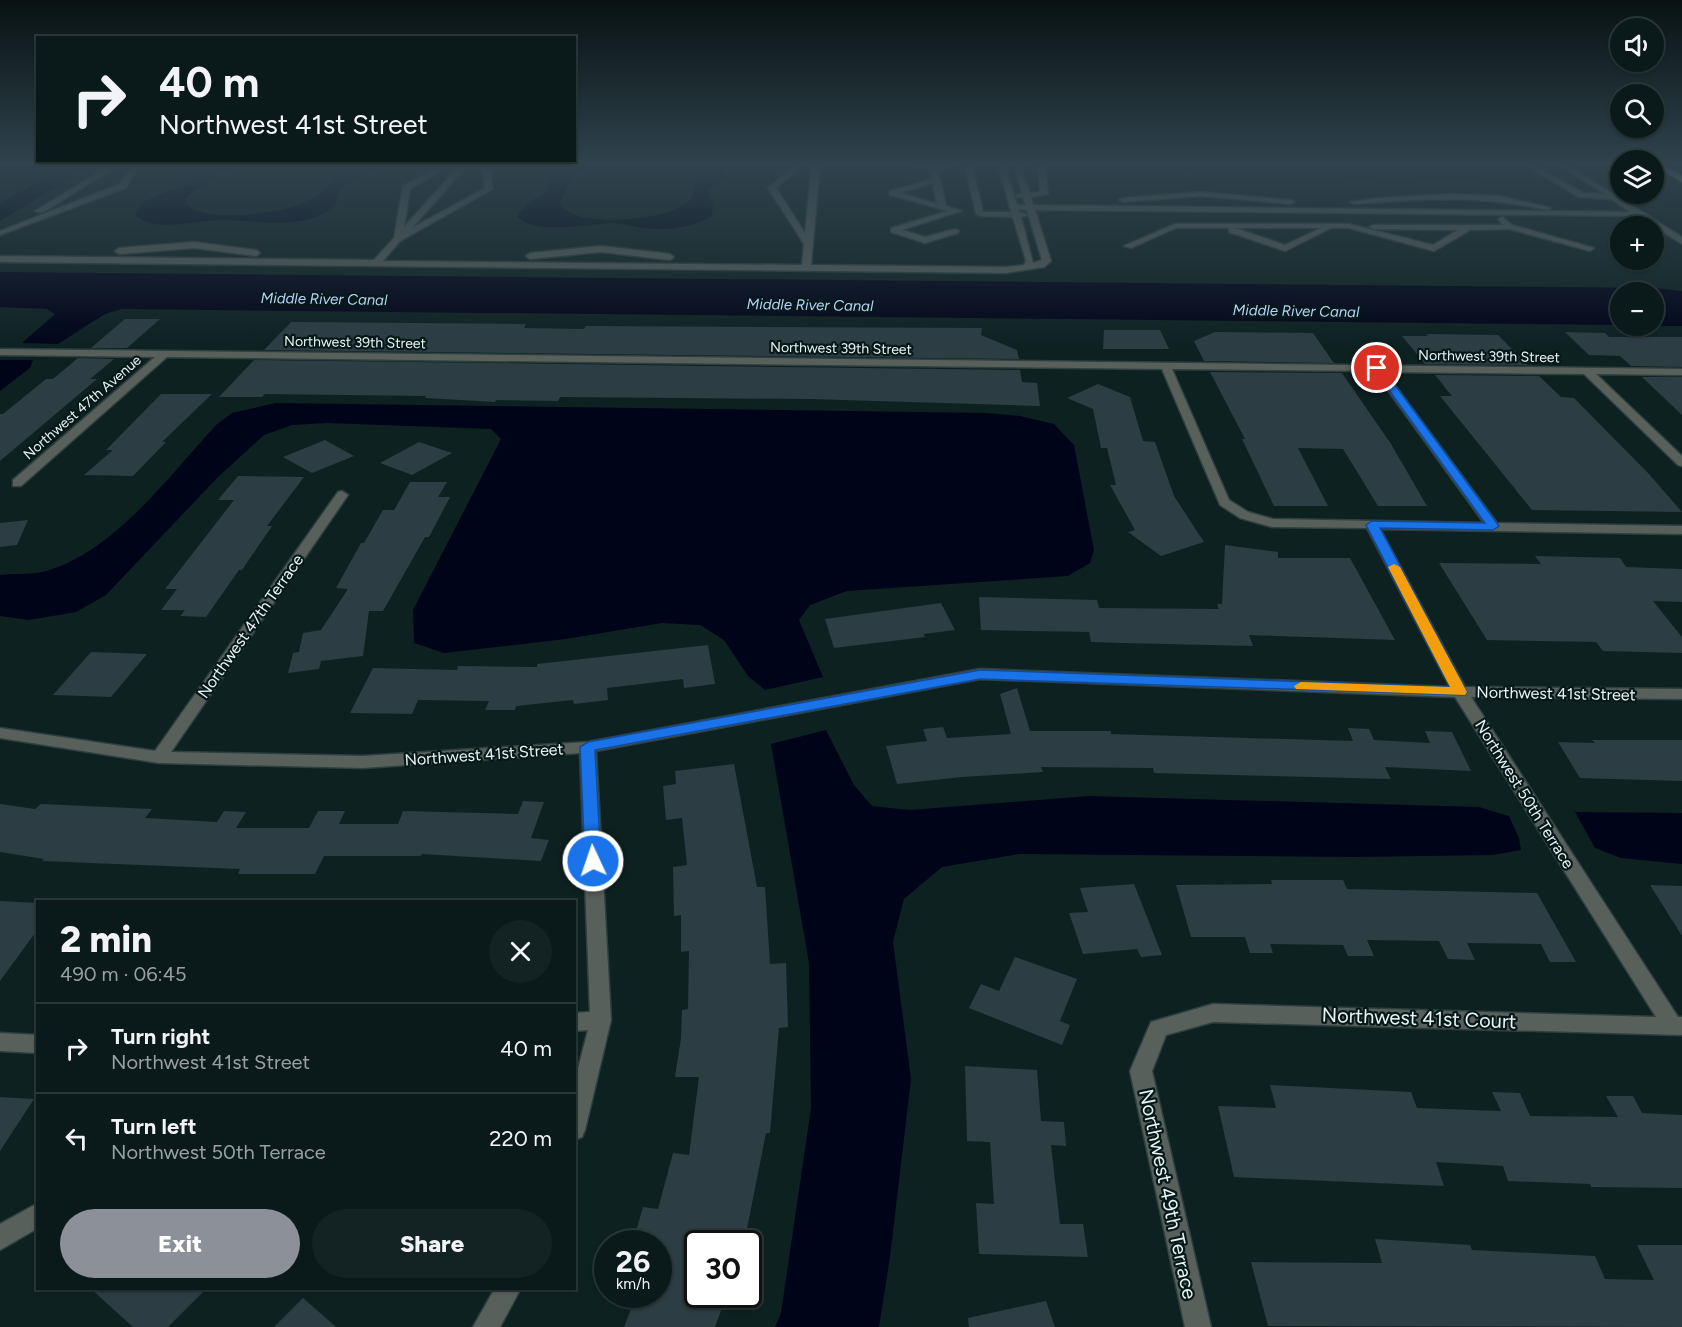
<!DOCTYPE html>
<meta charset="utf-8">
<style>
:root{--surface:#0a1919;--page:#132222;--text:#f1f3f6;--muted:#99a0a2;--line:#2a3838;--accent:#8c9099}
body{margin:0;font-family:Figtree,sans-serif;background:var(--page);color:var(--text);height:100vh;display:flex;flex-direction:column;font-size:22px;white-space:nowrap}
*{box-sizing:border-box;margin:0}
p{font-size:20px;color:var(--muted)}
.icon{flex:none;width:33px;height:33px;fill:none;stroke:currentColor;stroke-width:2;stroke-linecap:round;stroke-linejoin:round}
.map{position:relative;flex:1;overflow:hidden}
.side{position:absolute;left:36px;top:900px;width:540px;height:390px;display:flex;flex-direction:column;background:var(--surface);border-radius:0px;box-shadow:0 2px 4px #0004,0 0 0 2px var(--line)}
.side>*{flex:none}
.guide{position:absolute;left:36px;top:36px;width:540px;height:126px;border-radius:0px;box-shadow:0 2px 4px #0004,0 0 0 2px var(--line);background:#0a1919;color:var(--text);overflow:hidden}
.buttons{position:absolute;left:1610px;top:18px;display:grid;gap:12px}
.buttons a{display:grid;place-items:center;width:54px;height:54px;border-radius:50%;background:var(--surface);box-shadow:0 2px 4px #0004,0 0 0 2px var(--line);font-size:30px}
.speed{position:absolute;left:594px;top:1230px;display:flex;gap:12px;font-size:30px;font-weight:700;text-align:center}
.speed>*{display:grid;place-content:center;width:78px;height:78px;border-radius:50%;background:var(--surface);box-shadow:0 2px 4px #0004,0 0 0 2px var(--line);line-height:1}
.speed small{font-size:15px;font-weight:400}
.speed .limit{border:3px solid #111;border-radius:9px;background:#fff;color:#111}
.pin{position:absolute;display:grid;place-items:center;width:51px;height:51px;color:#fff;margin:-26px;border:3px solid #fff;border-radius:50%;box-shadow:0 2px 6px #0007}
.me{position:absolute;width:66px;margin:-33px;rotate:357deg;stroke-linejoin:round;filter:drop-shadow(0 0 4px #0008)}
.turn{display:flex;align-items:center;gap:21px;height:126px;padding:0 24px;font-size:27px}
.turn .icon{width:78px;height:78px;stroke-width:2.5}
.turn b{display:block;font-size:42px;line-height:51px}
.round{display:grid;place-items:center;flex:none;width:63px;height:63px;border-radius:32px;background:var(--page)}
.overview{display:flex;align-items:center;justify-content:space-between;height:102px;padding:0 24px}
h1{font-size:36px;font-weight:800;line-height:45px}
.primary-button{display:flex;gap:12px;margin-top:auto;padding:12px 24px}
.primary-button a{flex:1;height:69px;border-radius:36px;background:var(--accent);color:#fff;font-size:24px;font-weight:800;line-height:69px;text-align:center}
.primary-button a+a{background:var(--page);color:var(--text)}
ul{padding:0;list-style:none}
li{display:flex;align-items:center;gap:18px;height:90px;padding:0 24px;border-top:2px solid var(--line)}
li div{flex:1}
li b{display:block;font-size:22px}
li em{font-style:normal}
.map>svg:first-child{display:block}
.water{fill:#000418}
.building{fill:#2c3d44}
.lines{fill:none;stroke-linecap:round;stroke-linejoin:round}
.minor-casing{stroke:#2d3f3f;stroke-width:3}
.highway-casing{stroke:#2d3f3f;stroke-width:3}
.minor{fill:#58605c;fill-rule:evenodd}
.highway{fill:#abbeb5;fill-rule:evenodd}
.route{fill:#1a73e8;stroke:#114b97;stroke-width:1.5}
.slow{fill:#f59e0b}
.labels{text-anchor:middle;stroke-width:4.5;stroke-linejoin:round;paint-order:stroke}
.far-street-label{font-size:14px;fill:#e9f4f4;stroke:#061818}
.far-water-label{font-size:15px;font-style:italic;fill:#b5d2fb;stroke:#061818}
.street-label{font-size:16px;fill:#e9f4f4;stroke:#061818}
.near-street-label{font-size:20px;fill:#e9f4f4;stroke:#061818}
</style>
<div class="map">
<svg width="1682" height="1327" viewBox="0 0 1682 1327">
<rect width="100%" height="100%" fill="#0e2121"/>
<g class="water">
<path d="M70 165H91L0 221V203Z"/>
<path d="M201 165H245L220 173 186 197 185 203C204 223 271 214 295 206 312 200 332 188 339 172L333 165H380L367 174 343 185C338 190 340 196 337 202 332 210 318 217 310 219 280 227 251 220 222 220 196 220 158 233 136 216 139 194 175 192 191 184L190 173Z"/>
<path d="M557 165H615L595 167 574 174 560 202C568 230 674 222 690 199 696 192 696 181 695 172L660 165H723L726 169C725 182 712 183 708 193L713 205 712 216C693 228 665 231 644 228 634 227 622 223 612 223 589 224 534 236 517 216L530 201 550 189 547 182 550 169Z"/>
<path d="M1107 165H1251L1255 172 1247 175 1188 173 1119 175 1109 173Z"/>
<path d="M1320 165H1468L1480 172V177L1473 180 1397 176 1346 178 1332 174Z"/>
<path d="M0 272 1656 288 1682 291V326H1630H1653V292H1620V325L122 309 105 314 58 344 22 343 55 314 47 309 0 307Z"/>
<path d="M0 360H33L30 368 0 391Z"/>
<path d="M275 403 987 413 1020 416 1054 424 1074 445 1094 550 1090 563 1068 576 847 591 810 605 799 620 823 677 765 690 748 676 724 640 700 625 662 623 566 639 444 653 414 643 413 610 501 439 491 429 327 423 292 425 264 435 218 477 106 595 76 612 29 620 0 616V575C15 573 32 575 46 571 114 552 169 476 216 425L232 413Z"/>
<path d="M826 730 854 785 872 806 910 810 1089 796 1479 807 1509 816 1519 838 1521 850 1493 855 1356 857 1020 854 942 867 904 899 893 942 911 1079 890 1257 879 1327H775L781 1313 811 1108 809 963 771 744Z"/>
<path d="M1575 812 1682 813V864L1621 858 1595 848Z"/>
</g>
<g class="building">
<path d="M125 319H160L127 348H91Z"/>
<path d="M291 322 526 324 524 328 584 329 586 326 982 328 981 335 1017 350 1019 359 264 350Z"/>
<path d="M1104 330H1160L1169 349H1103Z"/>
<path d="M1215 332 1313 333 1334 363 1204 361 1194 341Z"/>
<path d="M1565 332 1605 333 1609 337H1682V367L1631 366 1620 356 1589 355Z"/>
<path d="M1426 334 1498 335 1528 365 1425 364 1402 336H1428Z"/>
<path d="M78 358 114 359 90 379H97L0 461V414H3L46 379H53Z"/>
<path d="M254 360 1020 370 1022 382 1037 383 1040 406 810 399 560 397 558 401 496 400 495 402 425 398 426 396 265 394 262 397H219Z"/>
<path d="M1210 372 1342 373 1391 444 1427 506H1378L1343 449 1298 448 1328 506H1274L1242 439H1245Z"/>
<path d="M1435 375 1539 376 1561 397 1574 398 1649 474 1682 512 1532 510 1440 396H1452Z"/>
<path d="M1642 377H1682V415Z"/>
<path d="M1098 384 1130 397 1143 441 1155 442 1174 496 1204 542 1161 556 1128 532 1135 530 1110 485H1116L1107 448H1101L1093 409 1067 398Z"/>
<path d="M161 394H212L162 442H166L133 476 84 475 113 450H106Z"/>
<path d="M325 440 354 456 312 473 283 457Z"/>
<path d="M419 442 452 453 412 475 380 463Z"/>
<path d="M238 476 304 477 267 526H272L242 570H239L206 617 180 616 185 610H161L177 589H165L234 500H218Z"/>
<path d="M410 482H447L438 497H450L429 537H425L383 611H369L363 656 321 661 319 669 288 673 293 653 299 652 303 633 321 630 348 589 336 588 361 543H364L383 510H394Z"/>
<path d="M28 520 17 545 0 547V523Z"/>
<path d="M1225 545 1278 552V558H1350L1395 640 1249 635 1253 646 1123 643 1091 642 1089 632 981 630 979 597 1097 600 1099 608 1219 609 1217 604H1222Z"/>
<path d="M1535 556 1620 558 1626 567 1682 569V602L1653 601 1682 637V653L1603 651 1596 642 1487 640 1439 563 1541 564Z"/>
<path d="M941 603 955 630 924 634 925 637 834 648 825 619Z"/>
<path d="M708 645 715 684 684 688 683 679 607 688 608 700 574 704 573 700 516 706 515 710H485L489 701 418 700 412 714 350 713 373 668 457 670 458 666 537 667V664Z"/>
<path d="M91 652 147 654 111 697 53 695Z"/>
<path d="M1017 688 1030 731H1111V734L1353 741 1348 728 1369 729 1374 740 1430 743 1425 731 1452 732 1471 771 1385 767 1391 779 1154 773 1153 768 1041 767 1043 772 962 777 897 784 886 746 927 741 923 729 943 727 947 738 1011 734 1000 694Z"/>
<path d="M1592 740H1682V781L1580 778 1558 742 1595 743Z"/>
<path d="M734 764 757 887H765L770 964 786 963 788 1027 779 1028 770 1133H766L744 1244H698V1294H727L715 1327H624L637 1294H658V1242L634 1238 643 1207 658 1209 673 1153 689 1155 699 1077H675L681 1038 682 1010 688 1009 689 951 681 952V915L674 916 673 867 687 865 682 818 666 820 663 786 676 784 675 771Z"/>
<path d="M523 801 544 802 531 838 549 840 541 861 422 854 421 856H324L315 874H238L240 869 42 861 44 859 0 852V804L35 809 41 804 152 809 145 818 217 822 224 811 246 812 236 828H309L318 811H345L339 824H398L403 811 518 814Z"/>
<path d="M1271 880H1343L1347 889 1537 893 1576 962H1550L1541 944 1467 943 1475 960 1448 959 1439 941 1367 940 1374 956H1348L1343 945 1270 944 1273 953H1250L1245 937H1191L1176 885 1272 884Z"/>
<path d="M1134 884 1162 955 1141 957 1137 949 1083 954 1069 913 1088 912 1080 888Z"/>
<path d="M1650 885 1682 886V936Z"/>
<path d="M0 901 38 903V929L0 981Z"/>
<path d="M1015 957 1077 979 1060 1021 1070 1025 1062 1045 969 1008 981 984 999 991Z"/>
<path d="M965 1066 1037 1070 1041 1121 1064 1122 1066 1146 1051 1145 1060 1224H1083L1088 1257 979 1254 976 1203 994 1204 990 1142 967 1141Z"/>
<path d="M1270 1085 1411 1092 1417 1108 1501 1111 1492 1092 1520 1093 1530 1116 1618 1117 1606 1096H1633L1642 1113 1682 1115V1188L1591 1187 1590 1184 1508 1181 1503 1166 1436 1162 1444 1186 1234 1177 1218 1106 1276 1108Z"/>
<path d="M0 1097 34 1099 0 1151Z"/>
<path d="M1375 1239 1470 1245 1472 1250 1595 1256 1605 1279 1654 1280 1637 1245H1682V1327L1268 1326 1251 1262 1382 1263Z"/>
<path d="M90 1288H207L168 1327H133Z"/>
<path d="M303 1298 336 1327H274Z"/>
<path d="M1046 1301 1055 1327H969L968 1318Z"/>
</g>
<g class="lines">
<defs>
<g id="minor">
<path d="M111 165H119L42 213 35 211Z"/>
<path d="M133 165H140L126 188 0 235V231L120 184Z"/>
<path d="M443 165H451L410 189 404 227 460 165H468L412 228 485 188 482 165H489L493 189 400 241 383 261 802 265 804 244 768 188 796 165H804L776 188 805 233 812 165H820L811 265 1006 267 1024 265 1026 261 1013 217 980 216 976 214 965 165H972L983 212H1011L998 165H1005L1017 205H1026L1023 198 1015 196 1022 193 1014 165H1021L1030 193 1040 192 1038 165H1045L1048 194 1031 197 1033 205 1630 212 1611 199 1579 197 1525 165H1533L1584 193 1604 194 1559 165H1567L1682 237V244L1638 216 1035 210 1051 261 1044 267 1006 273 0 262V256L374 260 394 238 403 186ZM1018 209 1027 210 1042 260 1033 263 1021 217 1028 215 1019 212Z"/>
<path d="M906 165 934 168 953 165 938 171 946 206 961 211 902 230 925 237 955 229 959 231 958 233 925 243 891 232V228L948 211 890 195V191L932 179 931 171ZM933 183 937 204 901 193Z"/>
<path d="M1200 192 1291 200 1295 202 1291 204 1200 196 1123 202 1119 200 1123 198Z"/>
<path d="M1451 194 1500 196 1551 208 1547 210C1483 195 1419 199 1354 204L1350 202 1378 198Z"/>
<path d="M1502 217 1512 225 1594 248 1590 251 1509 229 1470 230 1434 251 1349 228H1331L1285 251 1229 232V228H1176L1131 248 1124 246 1175 224H1349L1433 245 1458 230 1373 229 1369 227 1373 225H1503L1498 219ZM1235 228H1321L1285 245Z"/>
<path d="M194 242 256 250 260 253 256 256 194 248 119 254 115 251 119 248Z"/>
<path d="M601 246 670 254 674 257 670 260 601 252 530 259 526 256 530 253Z"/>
<path d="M0 349 1682 369V375L1596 374 1682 456V466L1678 465 1584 374 1385 372 1497 523 1682 526V534L1380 529 1465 687 1682 689V699L1471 697 1678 1017H1682V1035L1213 1022 1166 1035 1152 1071 1211 1327H1185L1130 1071 1151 1022 1213 1004 1656 1017 1455 697 980 679 596 751 611 1020 585 1130 582 1137 574 1140V1084L588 1030 574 1031V1013L590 1012 580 753 363 768 159 763 0 738V728L155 751 338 492 342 491 348 495 171 752 363 756 588 742 980 669 1450 687 1367 528 1272 527 1240 518 1220 505 1162 369 167 357 21 486H13V480L155 357 0 355ZM1172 369 1374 371 1484 523 1273 519 1248 512 1229 500Z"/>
<path d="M0 1033 38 1035V1053L0 1051Z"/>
<path d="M38 1203V1228L0 1250V1224Z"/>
<path d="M495 1288H521L500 1327H473Z"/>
</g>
<path id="highway" d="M1653 165H1663L1682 175V182Z"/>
</defs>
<use href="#minor" class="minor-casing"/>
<use href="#highway" class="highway-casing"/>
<use href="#minor" class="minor"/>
<use href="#highway" class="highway"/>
</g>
<linearGradient id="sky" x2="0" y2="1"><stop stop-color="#081212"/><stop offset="0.47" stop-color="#30434e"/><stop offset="1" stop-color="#30434e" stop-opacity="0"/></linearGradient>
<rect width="1682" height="350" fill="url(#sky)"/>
<path class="route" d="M1377 365 1381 366 1499 526 1493 530 1380 528 1467 692 1465 695 980 679 595 750 601 861 599 865H587L585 861 580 747 588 742 980 670 1450 687 1366 525 1372 521 1485 523 1373 368Z"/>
<path class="slow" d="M1394 564 1400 567 1467 692 1465 695 1296 689 1294 686 1301 682 1450 687 1388 567Z"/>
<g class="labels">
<g class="far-street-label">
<text transform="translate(355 342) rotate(1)" y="5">Northwest 39th Street</text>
<text transform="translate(841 348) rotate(1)" y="5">Northwest 39th Street</text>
<text transform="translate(1489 356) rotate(1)" y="5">Northwest 39th Street</text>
<text transform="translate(82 407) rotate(-41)" y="5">Northwest 47th Avenue</text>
</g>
<g class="far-water-label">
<text transform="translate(324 299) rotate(1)" y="5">Middle River Canal</text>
<text transform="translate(810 305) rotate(1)" y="5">Middle River Canal</text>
<text transform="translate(1296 311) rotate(1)" y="5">Middle River Canal</text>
</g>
<g class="street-label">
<text transform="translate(250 626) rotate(-55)" y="6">Northwest 47th Terrace</text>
<text transform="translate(1556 693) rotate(1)" y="6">Northwest 41st Street</text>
<text transform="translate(484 754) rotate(-4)" y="6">Northwest 41st Street</text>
<text transform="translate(1525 794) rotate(58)" y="6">Northwest 50th Terrace</text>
</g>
<g class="near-street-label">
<text transform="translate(1419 1018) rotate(2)" y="7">Northwest 41st Court</text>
<text transform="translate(1168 1194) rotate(78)" y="7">Northwest 49th Terrace</text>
</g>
</g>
</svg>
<div class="buttons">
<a><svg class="icon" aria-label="sound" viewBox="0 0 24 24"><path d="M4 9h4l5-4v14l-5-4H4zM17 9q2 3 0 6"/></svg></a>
<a><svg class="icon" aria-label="search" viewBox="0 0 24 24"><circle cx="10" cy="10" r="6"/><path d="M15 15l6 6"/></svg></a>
<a><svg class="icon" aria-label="layers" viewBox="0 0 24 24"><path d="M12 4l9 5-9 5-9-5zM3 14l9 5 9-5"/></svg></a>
<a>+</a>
<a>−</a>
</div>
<div class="speed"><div>26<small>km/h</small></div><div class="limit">30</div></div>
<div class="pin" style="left:1377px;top:368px;background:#d93025"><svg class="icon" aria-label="arrive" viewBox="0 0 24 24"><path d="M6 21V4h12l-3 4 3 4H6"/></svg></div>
<svg class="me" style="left:593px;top:861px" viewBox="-20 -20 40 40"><circle r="17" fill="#1a73e8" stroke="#fff" stroke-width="3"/><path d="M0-11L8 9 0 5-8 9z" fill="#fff"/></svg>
<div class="guide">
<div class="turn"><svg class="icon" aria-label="right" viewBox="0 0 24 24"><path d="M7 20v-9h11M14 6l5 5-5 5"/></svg><div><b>40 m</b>Northwest 41st Street</div></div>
</div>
<section class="side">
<div class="overview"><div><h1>2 min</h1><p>490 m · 06:45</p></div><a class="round"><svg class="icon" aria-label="close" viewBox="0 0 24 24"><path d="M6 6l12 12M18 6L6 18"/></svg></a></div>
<ul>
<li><svg class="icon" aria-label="right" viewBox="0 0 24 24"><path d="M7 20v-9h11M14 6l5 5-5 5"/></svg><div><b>Turn right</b><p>Northwest 41st Street</p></div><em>40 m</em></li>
<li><svg class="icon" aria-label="left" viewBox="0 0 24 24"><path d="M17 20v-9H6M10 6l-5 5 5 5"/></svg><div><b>Turn left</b><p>Northwest 50th Terrace</p></div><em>220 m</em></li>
</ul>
<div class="primary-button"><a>Exit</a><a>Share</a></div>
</section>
</div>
